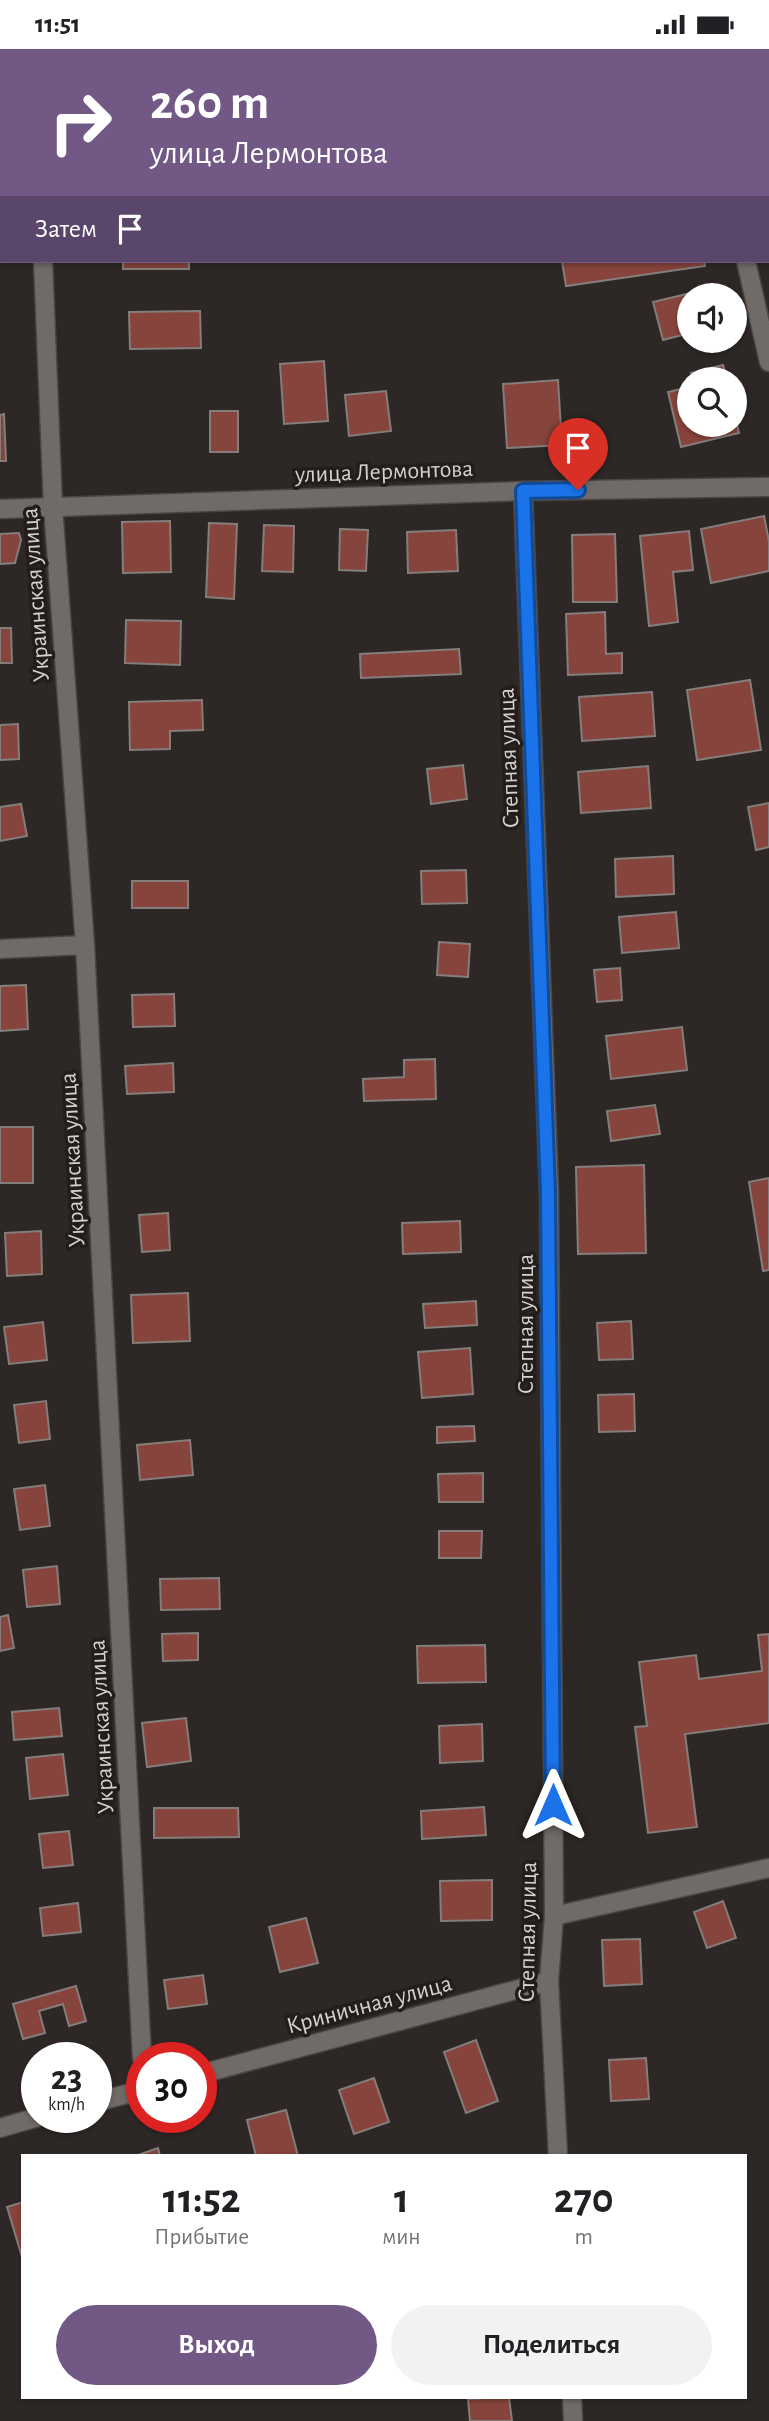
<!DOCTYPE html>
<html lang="ru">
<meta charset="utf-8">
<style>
:root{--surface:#fff;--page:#f2f2f2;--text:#202124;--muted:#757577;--accent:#715885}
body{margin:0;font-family:"Alegreya Sans",sans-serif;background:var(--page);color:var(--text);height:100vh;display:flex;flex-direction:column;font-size:26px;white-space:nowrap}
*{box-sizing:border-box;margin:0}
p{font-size:23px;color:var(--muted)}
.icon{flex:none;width:38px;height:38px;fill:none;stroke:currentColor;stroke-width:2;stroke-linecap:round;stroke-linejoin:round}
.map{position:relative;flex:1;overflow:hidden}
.sheet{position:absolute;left:21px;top:2105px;width:726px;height:245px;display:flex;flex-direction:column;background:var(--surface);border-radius:0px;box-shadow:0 2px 5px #0004}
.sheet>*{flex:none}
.guide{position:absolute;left:0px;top:0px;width:770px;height:214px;box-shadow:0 2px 5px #0004;background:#715885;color:#fff;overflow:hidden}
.tools{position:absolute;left:677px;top:234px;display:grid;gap:14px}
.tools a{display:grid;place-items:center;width:70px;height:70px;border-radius:50%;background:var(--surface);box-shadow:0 2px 5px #0004;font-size:35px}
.speed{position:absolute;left:21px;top:1993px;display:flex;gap:14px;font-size:35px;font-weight:700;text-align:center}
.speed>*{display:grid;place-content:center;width:91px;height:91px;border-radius:50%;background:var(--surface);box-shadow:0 2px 5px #0004;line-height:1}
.speed small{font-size:18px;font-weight:400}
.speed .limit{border:10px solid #d22;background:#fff;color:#111}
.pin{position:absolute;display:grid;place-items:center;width:60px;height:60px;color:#fff;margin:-72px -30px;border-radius:50% 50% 50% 0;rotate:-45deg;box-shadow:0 0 7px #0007}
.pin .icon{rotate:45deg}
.me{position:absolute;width:77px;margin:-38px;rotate:0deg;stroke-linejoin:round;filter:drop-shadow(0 0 5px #0008)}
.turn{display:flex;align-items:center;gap:24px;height:147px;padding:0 35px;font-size:32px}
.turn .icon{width:91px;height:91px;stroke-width:2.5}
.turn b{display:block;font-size:49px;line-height:60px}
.then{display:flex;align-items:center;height:66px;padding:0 35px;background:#0003;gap:14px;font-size:26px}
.eta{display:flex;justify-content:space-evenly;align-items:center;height:119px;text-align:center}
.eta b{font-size:42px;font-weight:600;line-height:49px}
.action{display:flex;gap:14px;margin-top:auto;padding:14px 35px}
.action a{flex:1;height:80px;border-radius:42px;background:var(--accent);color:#fff;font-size:28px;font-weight:600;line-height:80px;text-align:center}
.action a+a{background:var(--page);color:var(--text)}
.status{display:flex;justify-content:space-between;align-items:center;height:49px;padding:0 35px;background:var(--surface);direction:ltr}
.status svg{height:19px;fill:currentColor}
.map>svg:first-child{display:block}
.building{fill:#86443c;stroke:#847d7c;stroke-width:2}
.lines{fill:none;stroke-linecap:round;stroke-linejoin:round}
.street-casing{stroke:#4b4644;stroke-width:21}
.secondary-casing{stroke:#4b4644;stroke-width:21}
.street{stroke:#716b68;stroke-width:18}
.secondary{stroke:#716b68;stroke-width:18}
.route-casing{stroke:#114b97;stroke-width:18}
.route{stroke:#1a73e8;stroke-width:12}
.labels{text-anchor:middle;stroke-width:7;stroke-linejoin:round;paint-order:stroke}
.street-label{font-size:24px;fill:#d5d1d0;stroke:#231e1c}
</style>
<div class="status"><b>11:51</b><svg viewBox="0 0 49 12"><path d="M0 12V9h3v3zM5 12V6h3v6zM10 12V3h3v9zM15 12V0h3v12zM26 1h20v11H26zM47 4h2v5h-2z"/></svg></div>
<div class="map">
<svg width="769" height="2372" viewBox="0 0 769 2372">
<rect width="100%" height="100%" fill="#2d2825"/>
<g class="building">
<rect x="121" y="0" width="37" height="2"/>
<rect x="407" y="0" width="52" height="2"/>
<path d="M483 0H535L536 2H484Z"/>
<path d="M602 0H661L662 2H602Z"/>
<path d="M734 0H769V17L768 2Z"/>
<rect x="123" y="212" width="66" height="8"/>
<path d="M562 212H704L705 217 566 237Z"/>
<path d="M712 239 714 247H690V284L663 291 653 253Z"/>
<path d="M200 262 201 299 130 300 129 263Z"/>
<path d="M324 312 328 372 284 375 280 315Z"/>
<path d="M723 316 727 331H692L691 324Z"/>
<path d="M558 331 562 396 507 399 503 335Z"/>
<path d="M690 338V376H735V367L739 384 681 398 668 343Z"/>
<path d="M386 342 391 382 349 387 345 346Z"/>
<rect x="210" y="362" width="28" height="41"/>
<path d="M4 365 6 412H0V366Z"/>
<path d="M764 467 769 492V522L711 534 701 480Z"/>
<path d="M170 472 171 523 123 524 122 473Z"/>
<path d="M209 474 237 475 234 550 206 548Z"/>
<path d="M264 476 294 477 293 523 262 522Z"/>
<path d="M340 480 368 481 366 522 339 521Z"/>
<path d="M456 481 458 522 408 524 407 483Z"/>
<path d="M689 482 693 521 673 523 678 573 649 577 640 487Z"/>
<path d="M19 484 21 491 15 514 0 515V485Z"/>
<path d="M615 485 617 553H573L572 486Z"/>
<path d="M605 563 606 605 622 604V624L568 626 566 565Z"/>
<path d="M126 571 181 572 180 616 125 614Z"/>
<path d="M0 579H11L12 614H0Z"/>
<path d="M459 600 461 625 361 629 360 605Z"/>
<path d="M750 631 761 701 697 711 687 641Z"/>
<path d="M652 643 655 687 582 692 579 648Z"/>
<path d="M202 651 203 681 170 682V700L130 701 129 653Z"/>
<path d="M18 675 19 710 0 711V676Z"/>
<path d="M463 716 467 750 431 755 427 720Z"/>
<path d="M648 717 651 759 581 764 578 723Z"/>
<path d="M769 754V798L756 801 748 758Z"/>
<path d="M21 755 27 787 0 792V758Z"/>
<path d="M673 807 674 845 616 848 615 810Z"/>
<path d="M466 821 467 854 422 855 421 822Z"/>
<rect x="132" y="832" width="56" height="27"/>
<path d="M676 863 679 899 622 904 619 868Z"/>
<path d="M439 893 470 895 468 928 437 926Z"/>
<path d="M620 919 622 951 597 953 594 921Z"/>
<path d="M26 936 28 980 0 982V937Z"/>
<path d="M174 945 175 977 133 978 132 946Z"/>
<path d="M682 978 687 1021 611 1030 606 987Z"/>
<path d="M435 1010 436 1050 364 1052 363 1030 404 1028V1011Z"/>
<path d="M173 1014 174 1043 127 1045 125 1017Z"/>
<path d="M655 1056 660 1085 611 1092 607 1062Z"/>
<rect x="0" y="1078" width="33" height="56"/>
<path d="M644 1116 646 1204 578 1205 576 1118Z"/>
<path d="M769 1129V1221L763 1222 749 1133Z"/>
<path d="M168 1164 170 1201 142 1203 139 1166Z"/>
<path d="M460 1172 461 1203 403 1205 402 1174Z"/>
<path d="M41 1182 42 1225 7 1227 5 1184Z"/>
<path d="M188 1244 190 1292 133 1294 131 1246Z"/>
<path d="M476 1252 477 1276 425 1279 423 1255Z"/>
<path d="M631 1272 633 1310 599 1311 597 1274Z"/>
<path d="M43 1273 47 1311 9 1315 4 1278Z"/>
<path d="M470 1299 473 1345 422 1349 418 1303Z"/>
<path d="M634 1345 635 1382 599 1383 598 1346Z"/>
<path d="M46 1352 50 1390 19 1394 14 1356Z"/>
<path d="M474 1377 475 1392 437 1394V1378Z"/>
<path d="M190 1391 193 1426 140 1431 137 1396Z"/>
<path d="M483 1424V1453H439L438 1425Z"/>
<path d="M45 1436 50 1477 20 1481 14 1440Z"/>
<path d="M439 1482H482L481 1509H439Z"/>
<path d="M57 1517 60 1555 27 1558 23 1521Z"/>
<path d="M219 1529 220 1560 161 1561 160 1530Z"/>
<path d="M8 1566 14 1599 0 1602V1568Z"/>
<path d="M198 1584V1611L163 1612 162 1585Z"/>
<path d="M769 1585V1674L685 1685 697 1778 648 1784 635 1678 647 1677 639 1613 696 1606 699 1630 762 1622 758 1586Z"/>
<path d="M485 1596 486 1633 418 1634 417 1597Z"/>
<path d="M59 1659 62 1687 14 1691 12 1663Z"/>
<path d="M186 1669 191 1712 147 1718 142 1674Z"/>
<path d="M482 1675 483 1712 440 1714 439 1677Z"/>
<path d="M63 1705 68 1746 30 1750 26 1709Z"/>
<path d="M484 1758 486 1786 422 1790 421 1762Z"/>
<path d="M154 1759H238L239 1788 154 1789Z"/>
<path d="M69 1782 73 1816 43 1819 39 1785Z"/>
<path d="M492 1831V1871L441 1872 440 1832Z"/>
<path d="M723 1852 736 1889 707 1899 694 1863Z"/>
<path d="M78 1854 81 1883 43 1887 40 1859Z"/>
<path d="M306 1869 318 1914 280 1923 269 1878Z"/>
<path d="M640 1890 642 1935 604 1937 602 1891Z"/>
<path d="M203 1926 207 1955 168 1960 164 1931Z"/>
<path d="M76 1937 86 1972 69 1977 63 1955 39 1962 45 1984 23 1990 13 1955Z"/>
<path d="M476 1991 498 2052 466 2064 444 2003Z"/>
<path d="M646 2009 649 2050 611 2052 609 2011Z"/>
<path d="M374 2029 389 2073 354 2085 339 2041Z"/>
<path d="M286 2061 298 2107H256L247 2071Z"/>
<path d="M158 2099 160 2107H135Z"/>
<path d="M23 2153V2208H22L7 2158Z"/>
<path d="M509 2348 512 2372H470L468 2350Z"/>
</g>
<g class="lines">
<defs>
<g id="street">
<path d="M35 0V2"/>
<path d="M768 67 769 66"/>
<path d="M43 212 53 457 85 896 142 2009"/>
<path d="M523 442 549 1143 554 1867 549 1932 558 2107"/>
<path d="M0 460 523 442 769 438"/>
<path d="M0 900 85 896"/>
<path d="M554 1867 769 1819"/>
<path d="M201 2025 549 1932"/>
<path d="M96 2053 142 2041"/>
<path d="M0 2079 38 2068"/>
<path d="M572 2348 573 2372"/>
</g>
<g id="secondary">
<path d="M699 0V2"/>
<path d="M746 212 769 313"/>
</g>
</defs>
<use href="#street" class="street-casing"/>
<use href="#secondary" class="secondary-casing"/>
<use href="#street" class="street"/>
<use href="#secondary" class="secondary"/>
</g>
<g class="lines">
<defs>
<path id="route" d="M553 1756 548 1143 523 442 578 441"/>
</defs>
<use href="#route" class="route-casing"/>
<use href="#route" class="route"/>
</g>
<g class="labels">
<g class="street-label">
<text transform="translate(384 422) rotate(-2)" y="8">улица Лермонтова</text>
<text transform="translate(35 546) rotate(-94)" y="8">Украинская улица</text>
<text transform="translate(508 709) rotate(-92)" y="8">Степная улица</text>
<text transform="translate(72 1111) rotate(-93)" y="8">Украинская улица</text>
<text transform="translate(525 1275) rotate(-90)" y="8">Степная улица</text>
<text transform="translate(101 1678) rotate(-93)" y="8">Украинская улица</text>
<text transform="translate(527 1883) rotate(-89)" y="8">Степная улица</text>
<text transform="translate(369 1955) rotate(-15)" y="8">Криничная улица</text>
</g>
</g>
</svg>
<div class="tools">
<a><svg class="icon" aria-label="sound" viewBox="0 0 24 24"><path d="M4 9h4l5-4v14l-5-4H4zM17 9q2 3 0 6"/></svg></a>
<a><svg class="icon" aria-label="search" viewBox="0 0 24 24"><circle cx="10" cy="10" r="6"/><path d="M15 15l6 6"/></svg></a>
</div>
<div class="speed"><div>23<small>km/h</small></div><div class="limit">30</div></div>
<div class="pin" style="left:578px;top:441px;background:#d93025"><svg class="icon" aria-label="arrive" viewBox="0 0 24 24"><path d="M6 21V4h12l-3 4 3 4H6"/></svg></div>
<svg class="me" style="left:553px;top:1756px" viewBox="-20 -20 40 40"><path d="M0-17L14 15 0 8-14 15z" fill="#1a73e8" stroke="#fff" stroke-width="4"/></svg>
<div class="guide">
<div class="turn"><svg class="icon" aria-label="right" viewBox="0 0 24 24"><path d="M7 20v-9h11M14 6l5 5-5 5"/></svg><div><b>260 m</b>улица Лермонтова</div></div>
<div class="then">Затем<svg class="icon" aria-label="arrive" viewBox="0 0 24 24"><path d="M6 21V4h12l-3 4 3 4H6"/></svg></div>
</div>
<section class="sheet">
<div class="eta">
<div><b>11:52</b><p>Прибытие</p></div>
<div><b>1</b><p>мин</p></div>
<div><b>270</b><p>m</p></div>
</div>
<div class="action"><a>Выход</a><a>Поделиться</a></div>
</section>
</div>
